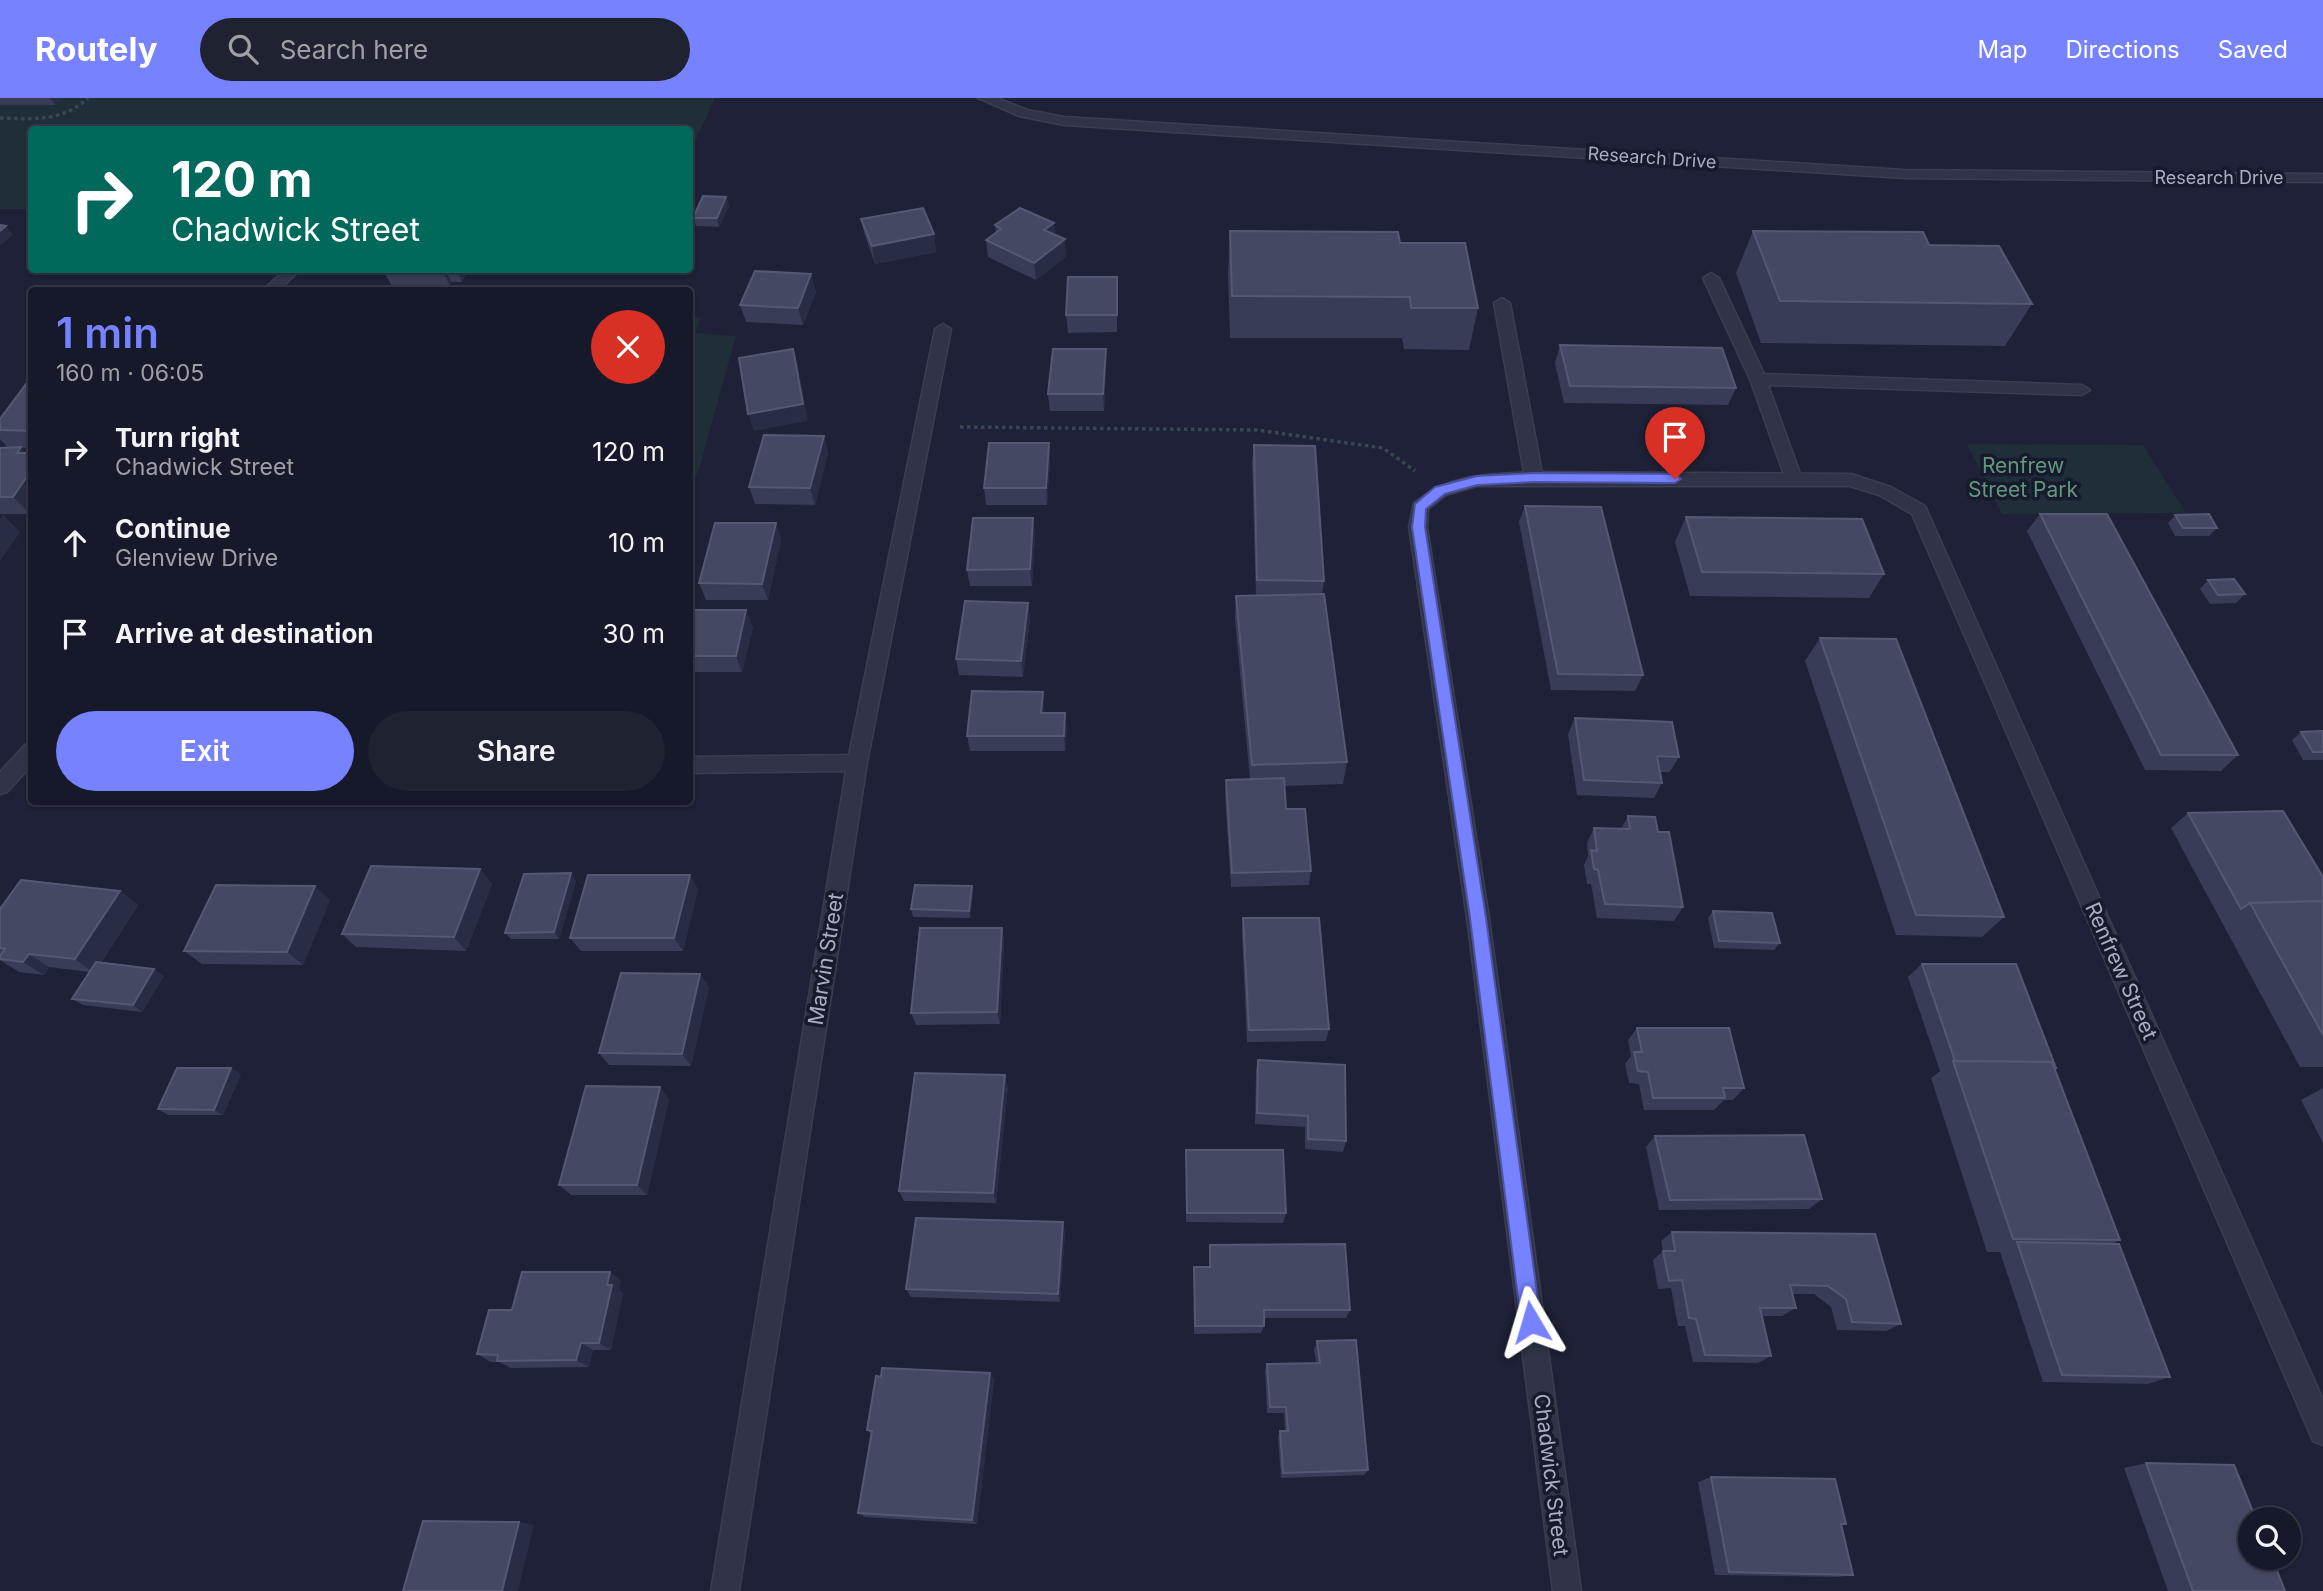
<!DOCTYPE html>
<meta charset="utf-8">
<style>
:root{--surface:#161929;--page:#1f2231;--text:#f1f3f6;--muted:#9ea0a8;--line:#353846;--accent:#7682ff}
body{margin:0;font-family:Inter,sans-serif;background:var(--page);color:var(--text);height:100vh;display:flex;flex-direction:column;font-size:26px;white-space:nowrap}
*{box-sizing:border-box;margin:0}
p{font-size:23px;color:var(--muted)}
.icon{flex:none;width:38px;height:38px;fill:none;stroke:currentColor;stroke-width:2;stroke-linecap:round;stroke-linejoin:round}
.map{position:relative;flex:1;overflow:hidden}
.sheet{position:absolute;left:28px;top:189px;width:665px;height:518px;display:flex;flex-direction:column;background:var(--surface);border-radius:7px;box-shadow:0 2px 5px #0004,0 0 0 2px var(--line)}
.sheet>*{flex:none}
.banner{position:absolute;left:28px;top:28px;width:665px;height:147px;border-radius:7px;box-shadow:0 2px 5px #0004,0 0 0 2px var(--line);background:#00695c;color:#fff;overflow:hidden}
.fabs{position:absolute;left:2238px;top:1409px;display:grid;gap:14px}
.fabs a{display:grid;place-items:center;width:63px;height:63px;border-radius:50%;background:var(--surface);box-shadow:0 2px 5px #0004,0 0 0 2px var(--line);font-size:35px}
.pin{position:absolute;display:grid;place-items:center;width:60px;height:60px;color:#fff;margin:-72px -30px;border-radius:50% 50% 50% 0;rotate:-45deg;box-shadow:0 0 7px #0007}
.pin .icon{rotate:45deg}
.me{position:absolute;width:77px;margin:-38px;rotate:353deg;stroke-linejoin:round;filter:drop-shadow(0 0 5px #0008)}
.turn{display:flex;align-items:center;gap:24px;height:147px;padding:0 28px;font-size:32px}
.turn .icon{width:91px;height:91px;stroke-width:2.5}
.turn b{display:block;font-size:49px;line-height:60px}
.round{display:grid;place-items:center;flex:none;width:74px;height:74px;border-radius:37px;background:var(--page)}
.head{display:flex;align-items:center;justify-content:space-between;height:119px;padding:0 28px}
h1{font-size:42px;font-weight:600;line-height:52px;color:var(--accent)}
.primary-button{display:flex;gap:14px;margin-top:auto;padding:14px 28px}
.primary-button a{flex:1;height:80px;border-radius:42px;background:var(--accent);color:#fff;font-size:28px;font-weight:600;line-height:80px;text-align:center}
.primary-button a+a{background:var(--page);color:var(--text)}
ul{padding:0;list-style:none}
li{display:flex;align-items:center;gap:21px;height:91px;padding:0 28px}
li div{flex:1}
li b{display:block;font-size:26px}
li em{font-style:normal}
header{display:flex;align-items:center;gap:42px;box-sizing:border-box;height:98px;padding:0 35px;background:var(--accent);color:#fff}
header strong{font-size:33px}
nav{display:flex;gap:38px;margin-inline-start:auto;font-size:24px}
.search{width:490px;height:63px;background:var(--page);display:flex;align-items:center;gap:18px;box-sizing:border-box;padding:0 24px;border-radius:38px;color:var(--muted);font-size:26px}
.map>svg:first-child{display:block}
.green{fill:#1f2e38}
.lines{fill:none;stroke-linecap:round;stroke-linejoin:round}
.service-casing{stroke:#3b3d51;stroke-width:3}
.minor-casing{stroke:#3b3d51;stroke-width:3}
.path{stroke:#384851;stroke-width:3.5;stroke-dasharray:3.5 3.5;stroke-linecap:butt}
.service{fill:#313448;fill-rule:evenodd}
.minor{fill:#313448;fill-rule:evenodd}
.wall{fill:#383c57}
.shaded-wall{fill:#282c45}
.building{fill:#444863;stroke:#545872;stroke-width:2}
.route{fill:#7682ff;stroke:#4d54a6;stroke-width:2}
.labels{text-anchor:middle;stroke-width:7;stroke-linejoin:round;paint-order:stroke}
.far-street-label{font-size:18px;fill:#abadc5;stroke:#17192c}
.park-label{font-size:21px;fill:#61977d;stroke:#17192c}
.street-label{font-size:21px;fill:#abadc5;stroke:#17192c}
</style>
<header>
<strong>Routely</strong>
<div class="search"><svg class="icon" aria-label="search" viewBox="0 0 24 24"><circle cx="10" cy="10" r="6"/><path d="M15 15l6 6"/></svg>Search here</div>
<nav><a>Map</a><a>Directions</a><a>Saved</a></nav>
</header>
<div class="map">
<svg width="2323" height="1493" viewBox="0 0 2323 1493">
<rect width="100%" height="100%" fill="#1e2137"/>
<g class="green">
<path d="M0 0H715L690 55V32H32L31 111H0Z"/>
<path d="M690 218 700 219 696 235 736 238 699 371 690 392Z"/>
<path d="M1967 346 2143 347 2186 415 2002 416Z"/>
</g>
<g class="lines">
<defs>
<g id="service">
<path d="M978 0H997L1027 12 1064 19 1904 72 2323 76V84L1904 80 1064 27 1019 18Z"/>
<path d="M1711 175 1719 180 1764 276 2082 287 2090 292 2082 297 1768 287 1802 381 1799 385H1787L1750 281 1703 180Z"/>
<path d="M1502 200 1510 205 1543 380 1534 386 1525 380 1494 205Z"/>
</g>
<g id="minor">
<path d="M285 172H300L279 192H263Z"/>
<path d="M943 226 951 231 867 665 739 1493H711L846 673 690 675V659L849 657 935 231Z"/>
<path d="M1534 374 1851 376 1891 389 1925 408 2323 1302V1347L2313 1343 1912 416 1879 397 1850 388H1477L1446 397 1428 411 1427 429 1489 820 1581 1493H1553L1467 820 1409 429 1414 405C1452 375 1488 376 1534 374Z"/>
<path d="M32 645V667L7 694 0 696V674L25 647Z"/>
</g>
</defs>
<use href="#service" class="service-casing"/>
<use href="#minor" class="minor-casing"/>
<g class="path">
<path d="M0 20C33 21 63 24 88 0"/>
<path d="M960 329 1258 332 1383 350 1415 373"/>
</g>
<use href="#service" class="service"/>
<use href="#minor" class="minor"/>
</g>
<g class="wall">
<path d="M0 0H61L55 7H0Z"/>
<path d="M726 99 729 108 719 129 696 128 693 120Z"/>
<path d="M861 121 934 136 936 154 875 166 865 138Z"/>
<path d="M1054 125 1055 137 1066 159 1036 182 988 159 986 142 996 135 995 127Z"/>
<path d="M1230 133 1400 145 1478 210 1469 252 1404 251 1402 240H1230L1228 175Z"/>
<path d="M1753 133 2032 206 2005 248 1761 245 1736 175Z"/>
<path d="M147 172H182L176 177Z"/>
<path d="M383 172H478L467 173 462 184H452L450 188H392Z"/>
<path d="M811 176 816 194 803 227 746 224 740 207Z"/>
<path d="M1117 179V234L1068 235 1066 217Z"/>
<path d="M1560 247 1736 290 1728 307 1564 305 1555 265Z"/>
<path d="M1106 251V268L1104 313H1050L1048 296Z"/>
<path d="M32 278V350H21L26 355 30 416H0V350L7 349 0 341V321Z"/>
<path d="M824 338 828 355 815 407 755 406 749 389Z"/>
<path d="M1254 347 1324 483 1322 496 1347 664 1343 686 1284 688 1286 711 1311 773 1309 787 1231 789 1225 697 1226 682 1250 681 1235 521 1236 498 1256 497 1252 365Z"/>
<path d="M1050 362 1047 407H986L984 390Z"/>
<path d="M1525 408 1643 577 1635 593 1551 592 1519 424Z"/>
<path d="M2040 416 2238 657 2221 673 2145 672 2027 433Z"/>
<path d="M2175 417 2217 430 2209 438H2175L2168 425Z"/>
<path d="M1686 419 1884 476 1869 500 1690 498 1675 444Z"/>
<path d="M776 425 781 442 768 502H706L699 485Z"/>
<path d="M1035 437 1032 488H970L967 472Z"/>
<path d="M2208 482 2245 496 2236 505 2210 506 2200 491Z"/>
<path d="M1028 505 1030 521 1023 579 959 577 956 561Z"/>
<path d="M690 512 753 529 742 574H690Z"/>
<path d="M1820 540 2004 819 1982 839 1896 837 1805 563Z"/>
<path d="M1043 594 1044 615 1067 631 1065 653H970L967 638Z"/>
<path d="M1575 620 1679 659 1670 674H1660L1662 685 1654 700 1577 697 1568 636Z"/>
<path d="M2323 633V662H2303L2292 642 2301 634Z"/>
<path d="M2188 715 2323 779V969H2300L2171 730Z"/>
<path d="M1628 718 1658 734 1683 809 1674 823 1597 820 1591 786H1587L1584 767 1588 758 1587 745 1594 730 1621 731Z"/>
<path d="M480 771 492 786 466 853 356 849 342 836Z"/>
<path d="M576 783 559 841H511L505 835Z"/>
<path d="M972 788 973 795 970 820 913 819 911 811Z"/>
<path d="M698 791 683 853H581L570 840Z"/>
<path d="M120 793 138 807 101 865 164 878 142 914 83 907 72 901 89 874 49 869 44 877 19 874 0 862V811Z"/>
<path d="M330 802 303 867 202 866 184 853Z"/>
<path d="M1713 813 1780 845 1774 852 1714 850 1708 820Z"/>
<path d="M1243 820 1329 931 1326 943 1247 944 1242 834Z"/>
<path d="M1002 830 1004 843 1000 926 916 927 911 915Z"/>
<path d="M1922 866 2055 971 2120 1142 2112 1146 2170 1279 2148 1286 2043 1284 2000 1154H1987L1931 980 1940 973 1908 879Z"/>
<path d="M709 889 691 968 609 967 599 955Z"/>
<path d="M1637 930 1744 990 1733 1002H1724L1714 1012H1644L1639 986 1629 985 1625 966 1631 958 1628 942Z"/>
<path d="M1258 962 1346 1043 1343 1054 1305 1051V1029L1255 1026 1256 973Z"/>
<path d="M241 976 223 1017H168L158 1011Z"/>
<path d="M1008 989 996 1105 904 1103 899 1093Z"/>
<path d="M2323 990V1045L2301 1002Z"/>
<path d="M669 1001 647 1097H571L559 1087Z"/>
<path d="M1655 1038 1822 1101 1809 1111 1659 1112 1646 1049Z"/>
<path d="M1186 1052 1286 1115 1283 1125 1186 1124Z"/>
<path d="M1065 1134 1060 1204 911 1199 906 1191Z"/>
<path d="M1672 1134 1875 1136 1901 1226 1886 1233 1837 1232 1831 1209 1814 1196H1792L1796 1210 1782 1218H1762L1771 1258 1758 1265 1693 1264 1685 1228H1678L1671 1190 1658 1191 1653 1162 1663 1153 1661 1143Z"/>
<path d="M1210 1147 1350 1212 1346 1220H1264V1228L1261 1235 1194 1236V1169H1209Z"/>
<path d="M621 1183 619 1192 623 1195 611 1252H593L589 1269 511 1270 499 1264H491L477 1256 512 1212Z"/>
<path d="M1317 1243 1368 1372 1364 1377 1281 1380 1278 1339 1280 1333H1285L1284 1315H1267L1265 1273 1267 1266 1316 1265 1314 1251Z"/>
<path d="M990 1275 994 1282 977 1426 865 1419 858 1415 871 1336 867 1332 881 1279Z"/>
<path d="M2146 1365 2285 1493H2168L2124 1370Z"/>
<path d="M1711 1379 1846 1426 1842 1427 1853 1477 1837 1479 1715 1477 1698 1384Z"/>
</g>
<g class="shaded-wall">
<path d="M50 0H61L55 7Z"/>
<path d="M726 99 729 108 719 129 717 120Z"/>
<path d="M1054 125 1055 142 1044 132Z"/>
<path d="M6 128 13 137 1 147 0 146V133Z"/>
<path d="M934 136 936 154 875 166 872 148Z"/>
<path d="M1065 141 1066 159 1036 182 1034 165Z"/>
<path d="M172 172H182L176 177Z"/>
<path d="M442 172H445L452 184 450 188Z"/>
<path d="M456 172H467V173L462 184Z"/>
<path d="M811 176 816 194 803 227 798 210Z"/>
<path d="M793 251 798 268 808 323 754 333 748 316Z"/>
<path d="M1106 251V268L1104 313 1103 296Z"/>
<path d="M824 338 828 355 815 407 810 390Z"/>
<path d="M1049 345 1050 362 1047 407 1046 390Z"/>
<path d="M21 349 32 361 17 355Z"/>
<path d="M32 371V413L30 416 13 399Z"/>
<path d="M3 417 20 434 0 463V421Z"/>
<path d="M1033 420 1035 437 1032 488 1030 471Z"/>
<path d="M776 425 781 442 768 502 762 486Z"/>
<path d="M1028 505 1030 521 1023 579 1021 563Z"/>
<path d="M746 512 753 529 742 574 736 558Z"/>
<path d="M1043 594 1044 609 1043 631 1041 615Z"/>
<path d="M1065 615 1067 631 1065 653 1064 638Z"/>
<path d="M480 771 492 786 466 853 454 839Z"/>
<path d="M571 775 576 783 559 841 554 834Z"/>
<path d="M690 777 698 791 683 853 674 840Z"/>
<path d="M315 788 330 802 303 867 287 854Z"/>
<path d="M972 788 973 795 970 820 969 813Z"/>
<path d="M120 793 138 807 94 875 75 861Z"/>
<path d="M1002 830 1004 843 1000 926 997 914Z"/>
<path d="M29 856 49 869 44 877 23 864Z"/>
<path d="M154 871 164 878 142 914 133 907Z"/>
<path d="M700 876 709 889 691 968 682 956Z"/>
<path d="M231 970 241 976 223 1017 214 1012Z"/>
<path d="M1005 977 1008 989 996 1105 993 1095Z"/>
<path d="M660 989 669 1001 647 1097 637 1087Z"/>
<path d="M1063 1124 1065 1134 1060 1204 1058 1196Z"/>
<path d="M610 1174 621 1183 619 1192 623 1195 611 1252 599 1245 607 1187Z"/>
<path d="M581 1245 593 1252 589 1269 576 1262Z"/>
<path d="M990 1275 994 1282 977 1426 972 1422Z"/>
<path d="M519 1424 534 1427 518 1493H502Z"/>
</g>
<g class="building">
<path d="M703 98 726 99 717 120H693Z"/>
<path d="M923 110 934 136 872 148 861 121Z"/>
<path d="M1020 110 1054 125 1044 132 1065 141 1034 165 986 142 1001 131 995 127Z"/>
<path d="M0 127 6 128 0 133Z"/>
<path d="M1230 133 1398 134 1400 145H1465L1478 210H1411L1410 199 1232 198Z"/>
<path d="M1753 133 1923 134 1929 147 1999 148 2032 206 1780 203Z"/>
<path d="M755 173 811 176 798 210 740 207Z"/>
<path d="M1068 179H1117V217H1066Z"/>
<path d="M1560 247 1722 250 1736 290 1570 288Z"/>
<path d="M793 251 803 306 748 316 739 260Z"/>
<path d="M1053 251H1106L1103 296H1048Z"/>
<path d="M32 278V333L0 332V321Z"/>
<path d="M764 337 824 338 810 390 749 389Z"/>
<path d="M989 345H1049L1046 390H984Z"/>
<path d="M1254 347 1315 348 1324 483 1257 482Z"/>
<path d="M21 349 17 355H32V371L13 399H0V350Z"/>
<path d="M1525 408 1601 409 1643 577 1558 576Z"/>
<path d="M2040 416H2107L2238 657H2161Z"/>
<path d="M2209 416 2217 430H2183L2175 417Z"/>
<path d="M1686 419 1862 421 1884 476 1702 474Z"/>
<path d="M973 420H1033L1030 471 967 472Z"/>
<path d="M715 425H776L762 486 699 485Z"/>
<path d="M2234 481 2245 496 2218 497 2208 482Z"/>
<path d="M1324 496 1347 664 1252 667 1236 498Z"/>
<path d="M965 503 1028 505 1021 563 956 561Z"/>
<path d="M690 512H746L736 558H690Z"/>
<path d="M1820 540 1896 541 2004 819 1916 817Z"/>
<path d="M972 593 1043 594 1041 615H1065L1064 638H967Z"/>
<path d="M1575 620 1672 624 1679 659 1657 658 1662 685 1584 682Z"/>
<path d="M2323 633V654H2313L2301 634Z"/>
<path d="M1284 680 1286 711H1305L1311 773 1232 775 1226 682Z"/>
<path d="M2283 713 2323 779V803L2250 805 2241 811 2188 715Z"/>
<path d="M1628 718 1655 719 1658 734H1669L1683 809 1605 806 1598 772 1594 771 1591 752 1597 753 1594 730 1630 731Z"/>
<path d="M371 768 480 771 454 839 342 836Z"/>
<path d="M571 775 554 834 505 835 524 776Z"/>
<path d="M588 777H690L674 840H570Z"/>
<path d="M21 782 120 793 75 861 29 856 23 864 0 861V858L5 851 0 850V811Z"/>
<path d="M216 787 315 788 287 854 184 853Z"/>
<path d="M915 787 972 788 969 813 911 811Z"/>
<path d="M2323 803V937L2250 805Z"/>
<path d="M1713 813 1772 815 1780 845 1719 843Z"/>
<path d="M1243 820H1319L1329 931 1249 932Z"/>
<path d="M920 830H1002L997 914 911 915Z"/>
<path d="M96 864 154 871 133 907 72 901Z"/>
<path d="M1922 866H2016L2056 970H2054L2052 964 1955 963Z"/>
<path d="M621 875 700 876 682 956 599 955Z"/>
<path d="M1637 930H1729L1744 990H1723L1725 1000H1653L1648 974 1638 973 1634 954H1642Z"/>
<path d="M1258 962 1345 967 1346 1043 1308 1041V1018L1257 1015Z"/>
<path d="M1953 963 2052 964 2120 1142 2013 1141Z"/>
<path d="M177 970H231L214 1012 158 1011Z"/>
<path d="M915 975 1005 977 993 1095 899 1093Z"/>
<path d="M586 988 660 989 637 1087H559Z"/>
<path d="M1804 1037 1822 1101 1670 1102 1655 1038Z"/>
<path d="M1186 1052H1283L1286 1115H1187Z"/>
<path d="M916 1120 1063 1124 1058 1196 906 1191Z"/>
<path d="M1672 1134 1875 1136 1901 1226 1852 1224 1846 1201 1828 1188 1790 1187 1796 1210H1760L1771 1258 1705 1257 1696 1221 1689 1220 1682 1182 1669 1183 1663 1153H1675Z"/>
<path d="M2017 1144 2119 1146 2170 1279 2062 1277Z"/>
<path d="M1345 1146 1350 1212H1264V1228H1195L1194 1169H1210V1147Z"/>
<path d="M522 1174H610L607 1187H612L599 1245H581L576 1262 497 1263 498 1257 477 1256 489 1212H512Z"/>
<path d="M1356 1242 1368 1372 1283 1375 1280 1333H1288L1286 1309H1270L1267 1266 1320 1265 1317 1243Z"/>
<path d="M882 1270 990 1275 972 1422 858 1415 872 1333 867 1332 876 1278 881 1279Z"/>
<path d="M2146 1365 2234 1367 2256 1421H2250V1460H2272L2285 1493H2193Z"/>
<path d="M1711 1379 1835 1381 1846 1426H1841L1853 1477 1729 1474Z"/>
<path d="M423 1423 519 1424 502 1493H403Z"/>
</g>
<path class="route" d="M1534 375 1675 376 1681 381 1675 385 1534 384 1477 387 1445 396 1426 411 1425 429 1486 820 1541 1224 1538 1231 1531 1233 1524 1231 1521 1224 1470 820 1412 429 1415 406 1435 389 1477 378Z"/>
<g class="labels">
<g class="far-street-label">
<text transform="translate(1652 60) rotate(4)" y="6">Research Drive</text>
<text x="2219" y="86">Research Drive</text>
</g>
<g class="park-label">
<text x="2023" y="375">Renfrew<tspan x="2023" dy="24">Street Park</tspan></text>
</g>
<g class="street-label">
<text transform="translate(826 861) rotate(-81)" y="7">Marvin Street</text>
<text transform="translate(2121 873) rotate(66)" y="7">Renfrew Street</text>
<text transform="translate(1551 1377) rotate(83)" y="7">Chadwick Street</text>
</g>
</g>
</svg>
<div class="fabs">
<a><svg class="icon" aria-label="search" viewBox="0 0 24 24"><circle cx="10" cy="10" r="6"/><path d="M15 15l6 6"/></svg></a>
</div>
<div class="pin" style="left:1675px;top:381px;background:#d93025"><svg class="icon" aria-label="arrive" viewBox="0 0 24 24"><path d="M6 21V4h12l-3 4 3 4H6"/></svg></div>
<svg class="me" style="left:1531px;top:1224px" viewBox="-20 -20 40 40"><path d="M0-17L14 15 0 8-14 15z" fill="#7682ff" stroke="#fff" stroke-width="4"/></svg>
<div class="banner">
<div class="turn"><svg class="icon" aria-label="right" viewBox="0 0 24 24"><path d="M7 20v-9h11M14 6l5 5-5 5"/></svg><div><b>120 m</b>Chadwick Street</div></div>
</div>
<section class="sheet">
<div class="head"><div><h1>1 min</h1><p>160 m · 06:05</p></div><a class="round" style="background:#d93025;color:#fff"><svg class="icon" aria-label="close" viewBox="0 0 24 24"><path d="M6 6l12 12M18 6L6 18"/></svg></a></div>
<ul>
<li><svg class="icon" aria-label="right" viewBox="0 0 24 24"><path d="M7 20v-9h11M14 6l5 5-5 5"/></svg><div><b>Turn right</b><p>Chadwick Street</p></div><em>120 m</em></li>
<li><svg class="icon" aria-label="ahead" viewBox="0 0 24 24"><path d="M12 20V5M6 11l6-6 6 6"/></svg><div><b>Continue</b><p>Glenview Drive</p></div><em>10 m</em></li>
<li><svg class="icon" aria-label="arrive" viewBox="0 0 24 24"><path d="M6 21V4h12l-3 4 3 4H6"/></svg><div><b>Arrive at destination</b></div><em>30 m</em></li>
</ul>
<div class="primary-button"><a>Exit</a><a>Share</a></div>
</section>
</div>
